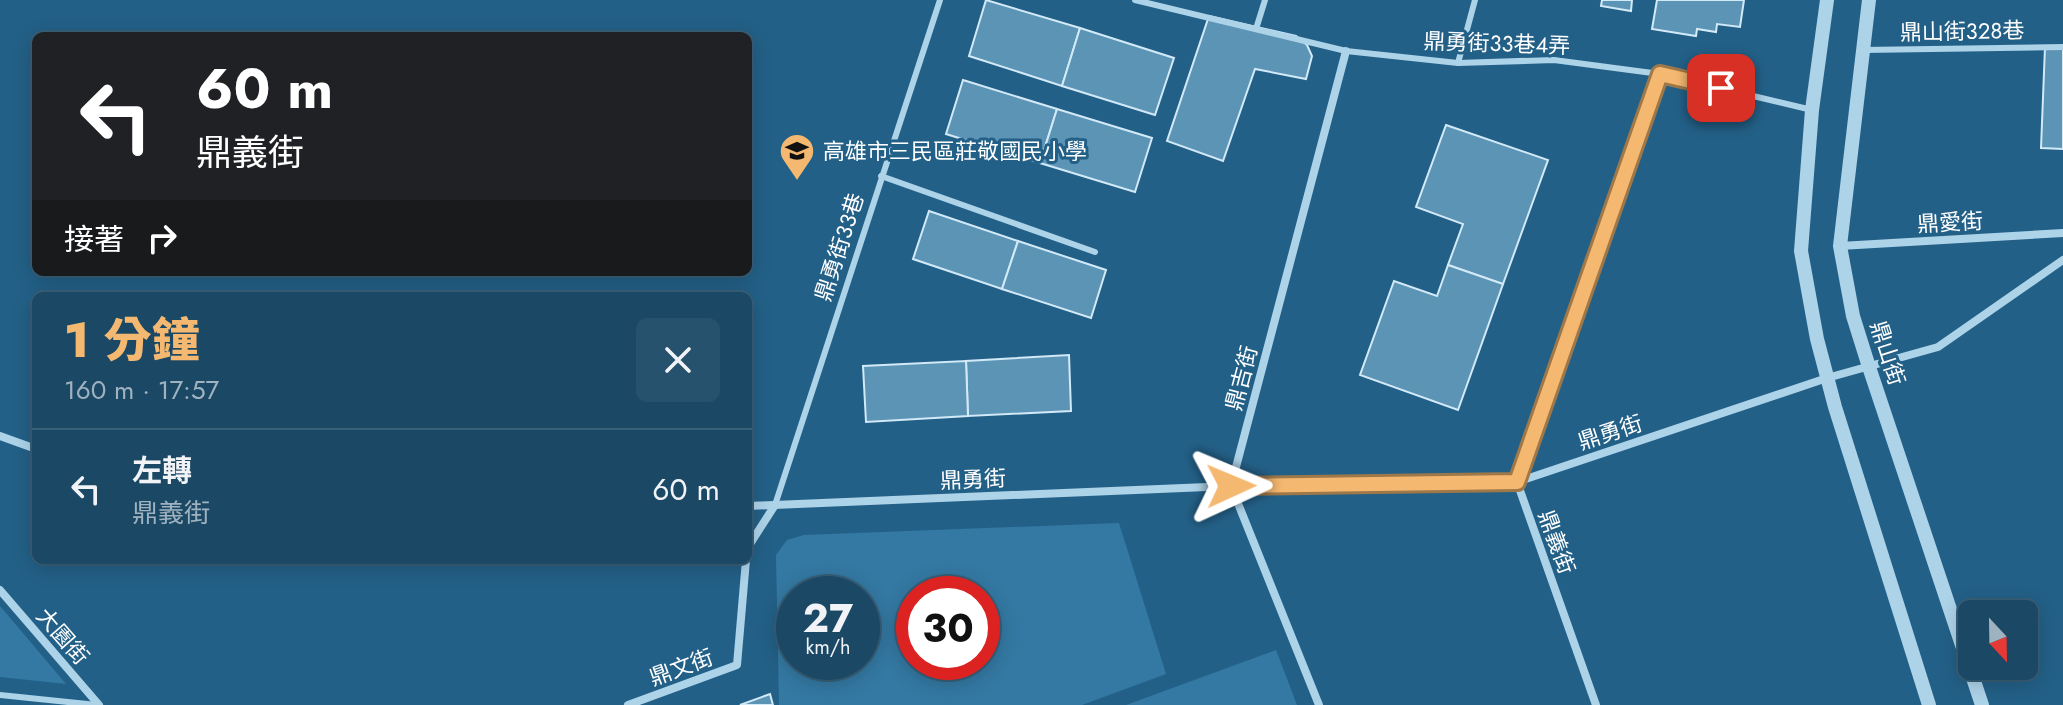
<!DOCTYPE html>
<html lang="zh-TW">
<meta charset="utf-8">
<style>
:root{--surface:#1a4865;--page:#27526e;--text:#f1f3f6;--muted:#9fb2bf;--line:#386079;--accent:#f5b870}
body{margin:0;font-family:Jost,"Noto Sans TC",sans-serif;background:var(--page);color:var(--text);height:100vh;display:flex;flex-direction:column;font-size:30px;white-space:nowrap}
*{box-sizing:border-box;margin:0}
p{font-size:26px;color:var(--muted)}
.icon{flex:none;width:44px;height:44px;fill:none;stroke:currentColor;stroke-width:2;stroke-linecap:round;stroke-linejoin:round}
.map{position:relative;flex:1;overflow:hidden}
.details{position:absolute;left:32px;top:292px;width:720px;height:272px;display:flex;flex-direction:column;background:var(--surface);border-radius:12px;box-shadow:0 4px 20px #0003,0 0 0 2px var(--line)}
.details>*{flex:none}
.hud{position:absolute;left:32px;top:32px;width:720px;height:244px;border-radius:12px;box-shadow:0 4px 20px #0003,0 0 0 2px var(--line);background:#202124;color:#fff;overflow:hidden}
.needle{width:52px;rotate:158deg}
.tools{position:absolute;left:1958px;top:600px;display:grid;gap:16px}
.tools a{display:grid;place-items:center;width:80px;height:80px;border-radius:12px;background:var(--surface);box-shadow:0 4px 20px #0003,0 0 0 2px var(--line);font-size:40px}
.speed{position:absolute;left:776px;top:576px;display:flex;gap:16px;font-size:40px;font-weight:700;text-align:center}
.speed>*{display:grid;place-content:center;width:104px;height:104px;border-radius:50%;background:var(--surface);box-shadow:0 4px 20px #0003,0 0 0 2px var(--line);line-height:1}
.speed small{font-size:20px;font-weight:400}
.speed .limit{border:12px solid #d22;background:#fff;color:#111}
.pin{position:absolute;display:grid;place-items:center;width:68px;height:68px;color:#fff;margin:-34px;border-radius:16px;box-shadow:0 4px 12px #0006}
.me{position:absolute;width:88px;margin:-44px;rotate:89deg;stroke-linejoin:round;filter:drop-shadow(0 0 6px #0008)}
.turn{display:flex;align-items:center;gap:28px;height:168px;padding:0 32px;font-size:36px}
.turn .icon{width:104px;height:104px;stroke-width:2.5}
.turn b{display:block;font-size:56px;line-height:68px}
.then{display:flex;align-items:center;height:76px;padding:0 32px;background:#0003;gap:16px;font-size:30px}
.round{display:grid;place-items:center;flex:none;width:84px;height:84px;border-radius:12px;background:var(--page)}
.overview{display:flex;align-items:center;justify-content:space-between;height:136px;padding:0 32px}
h1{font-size:48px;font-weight:800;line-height:60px;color:var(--accent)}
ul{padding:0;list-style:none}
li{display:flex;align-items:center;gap:24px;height:120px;padding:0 32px;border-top:2px solid var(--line)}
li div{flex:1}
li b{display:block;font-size:30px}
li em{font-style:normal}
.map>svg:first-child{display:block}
.green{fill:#3479a3;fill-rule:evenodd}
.building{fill:#5c94b6;stroke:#d2e9f7;stroke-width:2}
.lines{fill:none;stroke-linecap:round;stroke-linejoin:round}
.service{stroke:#add3e9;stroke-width:6}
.minor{stroke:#add3e9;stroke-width:8}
.tertiary{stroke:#add3e9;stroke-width:14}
.route-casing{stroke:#9f7849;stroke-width:20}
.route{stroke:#f5b870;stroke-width:14}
.labels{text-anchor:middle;stroke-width:6;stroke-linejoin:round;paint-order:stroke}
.street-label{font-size:22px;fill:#fff;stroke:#236087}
.poi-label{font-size:22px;fill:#fff;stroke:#236087;text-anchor:start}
</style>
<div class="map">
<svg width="2063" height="705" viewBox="0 0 2063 705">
<rect width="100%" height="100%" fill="#236087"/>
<g class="green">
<path d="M1119 523 1166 674 1082 705H779L776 555 787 540 804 535ZM794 594H862V662H794ZM914 594H982V662H914Z"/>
<path d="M0 606 66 684 0 677Z"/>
<path d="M1276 650 1297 705H1126Z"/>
</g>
<g class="building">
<path d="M986 0 1080 28 1062 86 969 56Z"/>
<path d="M1602 0H1632L1631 11 1601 6Z"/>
<path d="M1657 0H1744L1740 27 1717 24 1716 32 1697 29 1696 36 1652 29Z"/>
<path d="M1209 16 1296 36 1307 45 1312 56 1306 79 1255 69 1223 161 1167 141Z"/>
<path d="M1080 28 1174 58 1155 115 1062 86Z"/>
<path d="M2045 47 2063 48V149L2041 148Z"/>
<path d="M963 80 1057 109 1040 163 946 134Z"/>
<path d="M1057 109 1152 138 1135 192 1040 163Z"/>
<path d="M1446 125 1548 160 1503 284 1448 265 1463 224 1416 207Z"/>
<path d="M929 211 1018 241 1002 289 913 259Z"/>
<path d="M1018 241 1106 270 1091 318 1002 289Z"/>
<path d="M1448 265 1503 284 1458 410 1360 375 1394 281 1437 296Z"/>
<path d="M1069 355 1071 411 968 416 966 361Z"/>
<path d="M966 361 968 416 866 422 863 366Z"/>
<path d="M770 694 773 705H740Z"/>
</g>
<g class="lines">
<g class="service">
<path d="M1135 0 1346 51 1458 63 1554 60 1660 74 1812 110"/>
<path d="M1256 29 1265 0"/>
<path d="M1863 50 2063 47"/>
<path d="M1458 63 1475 0"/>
<path d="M881 176 1095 252"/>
<path d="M775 505 940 0"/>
<path d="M0 695 97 705"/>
</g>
<g class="minor">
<path d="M1840 246 2063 233"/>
<path d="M0 436 36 449"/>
<path d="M748 506 1231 486 1517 482 1827 378 1938 347 2063 260"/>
<path d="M748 547 775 505"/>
<path d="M0 590 99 705"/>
<path d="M628 705 737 665 746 560"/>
<path d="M1319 705 1231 486 1346 51"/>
<path d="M1596 705 1517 482 1660 74"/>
</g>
<g class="tertiary">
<path d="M1827 0 1812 110 1801 251 1817 339 1835 407 1929 705"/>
<path d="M1869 0 1840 246 1853 316 1869 367 1982 705"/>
</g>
</g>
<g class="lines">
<defs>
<path id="route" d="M1231 486 1517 482 1660 74 1721 88"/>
</defs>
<use href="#route" class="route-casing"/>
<use href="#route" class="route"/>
</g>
<defs>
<symbol id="school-pin" viewBox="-11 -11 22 30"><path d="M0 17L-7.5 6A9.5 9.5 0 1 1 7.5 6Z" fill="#f5b870" stroke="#236087"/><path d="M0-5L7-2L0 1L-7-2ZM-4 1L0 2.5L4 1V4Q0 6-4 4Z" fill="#111"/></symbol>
</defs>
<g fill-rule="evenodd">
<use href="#school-pin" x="777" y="131" width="40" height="54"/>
</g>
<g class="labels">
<g class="street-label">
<text transform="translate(1962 31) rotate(-1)" y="8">鼎山街328巷</text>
<text transform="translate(1497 43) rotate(2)" y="8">鼎勇街33巷4弄</text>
<text transform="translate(1950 222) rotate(-3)" y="8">鼎愛街</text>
<text transform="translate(839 247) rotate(-72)" y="8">鼎勇街33巷</text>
<text transform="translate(1888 353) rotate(72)" y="8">鼎山街</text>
<text transform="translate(1241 378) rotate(-75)" y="8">鼎吉街</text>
<text transform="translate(1610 432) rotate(-18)" y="8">鼎勇街</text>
<text transform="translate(973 479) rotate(-2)" y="8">鼎勇街</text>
<text transform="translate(1557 542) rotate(70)" y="8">鼎義街</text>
<text transform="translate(63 636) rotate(49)" y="8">大園街</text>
<text transform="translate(681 667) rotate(-20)" y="8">鼎文街</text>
</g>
<g class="poi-label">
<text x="823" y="159">高雄市三民區莊敬國民小學</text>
</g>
</g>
</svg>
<div class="tools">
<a><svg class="needle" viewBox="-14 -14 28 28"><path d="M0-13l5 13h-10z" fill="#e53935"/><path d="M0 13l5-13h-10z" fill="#9fb2bf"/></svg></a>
</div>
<div class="speed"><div>27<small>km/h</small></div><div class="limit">30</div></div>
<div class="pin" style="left:1721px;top:88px;background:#d93025"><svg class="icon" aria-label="arrive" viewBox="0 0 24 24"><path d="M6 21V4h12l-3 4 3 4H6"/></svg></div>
<svg class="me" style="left:1231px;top:486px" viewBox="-20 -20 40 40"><path d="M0-17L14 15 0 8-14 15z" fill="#f5b870" stroke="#fff" stroke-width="4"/></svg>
<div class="hud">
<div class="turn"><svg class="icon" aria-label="left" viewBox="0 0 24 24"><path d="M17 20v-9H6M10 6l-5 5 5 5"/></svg><div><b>60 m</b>鼎義街</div></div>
<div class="then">接著<svg class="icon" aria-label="right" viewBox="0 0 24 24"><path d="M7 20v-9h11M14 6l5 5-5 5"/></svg></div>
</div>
<section class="details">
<div class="overview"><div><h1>1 分鐘</h1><p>160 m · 17:57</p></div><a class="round"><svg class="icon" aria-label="close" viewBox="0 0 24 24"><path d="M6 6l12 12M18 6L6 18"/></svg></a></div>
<ul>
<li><svg class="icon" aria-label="left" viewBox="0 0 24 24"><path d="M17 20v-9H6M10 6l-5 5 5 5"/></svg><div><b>左轉</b><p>鼎義街</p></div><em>60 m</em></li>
</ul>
</section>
</div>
